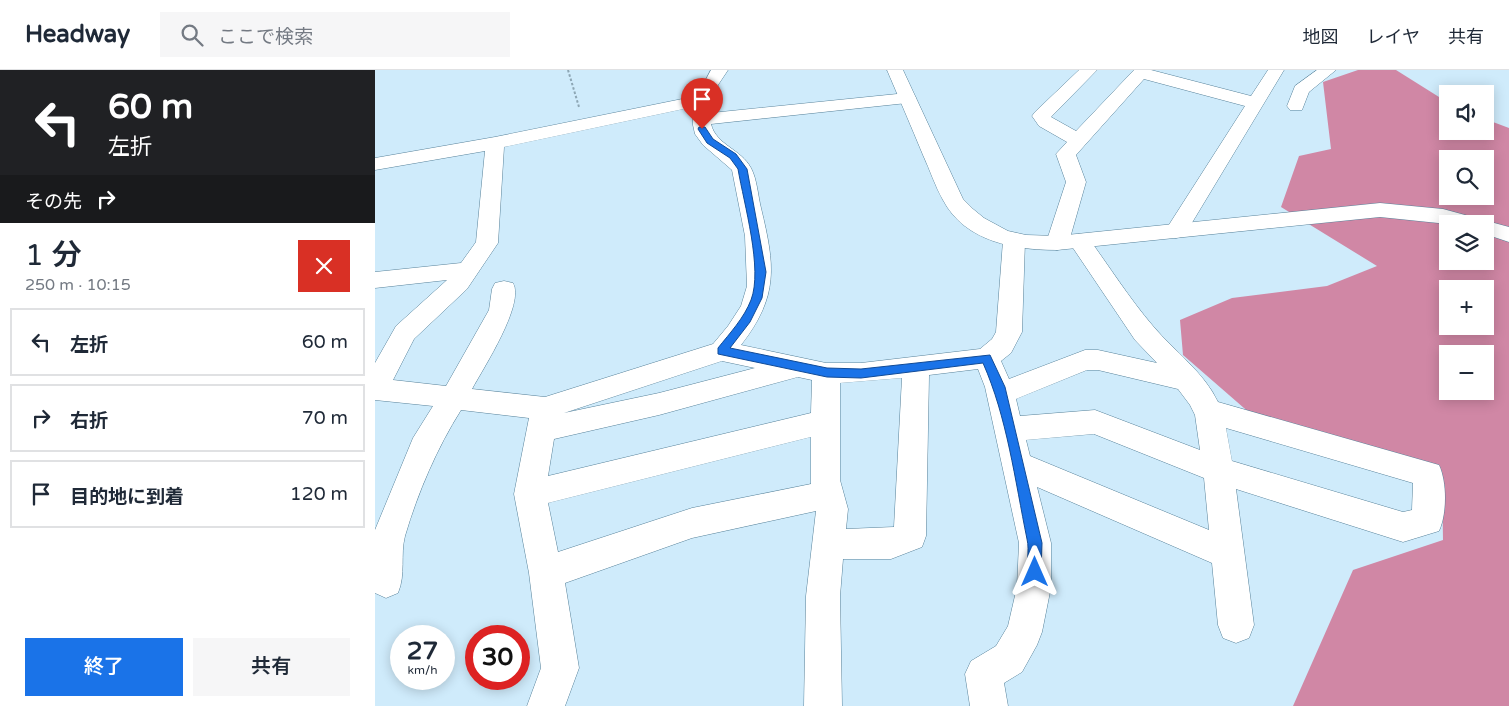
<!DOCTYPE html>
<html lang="ja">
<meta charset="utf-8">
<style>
:root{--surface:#fff;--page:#f6f6f7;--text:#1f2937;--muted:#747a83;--line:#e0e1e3;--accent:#1a73e8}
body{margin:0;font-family:"Varela Round","Noto Sans JP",sans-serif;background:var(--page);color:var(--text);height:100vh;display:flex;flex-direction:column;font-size:19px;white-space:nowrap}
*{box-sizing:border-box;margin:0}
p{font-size:16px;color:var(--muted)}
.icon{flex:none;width:28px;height:28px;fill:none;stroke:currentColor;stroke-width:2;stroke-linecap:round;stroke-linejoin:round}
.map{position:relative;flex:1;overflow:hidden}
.side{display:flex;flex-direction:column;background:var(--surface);width:375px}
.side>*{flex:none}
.hud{background:#202124;color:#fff;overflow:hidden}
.fabs{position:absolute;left:1064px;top:15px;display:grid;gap:10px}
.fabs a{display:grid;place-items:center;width:55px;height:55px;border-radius:0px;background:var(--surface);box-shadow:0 2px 12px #0003;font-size:25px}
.speed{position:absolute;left:15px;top:555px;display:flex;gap:10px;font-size:25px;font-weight:700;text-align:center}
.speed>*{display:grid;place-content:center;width:65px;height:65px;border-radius:50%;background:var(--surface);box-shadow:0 2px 12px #0003;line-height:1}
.speed small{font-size:12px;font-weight:400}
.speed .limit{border:8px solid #d22;background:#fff;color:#111}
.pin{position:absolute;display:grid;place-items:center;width:42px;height:42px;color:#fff;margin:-51px -21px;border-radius:50% 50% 50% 0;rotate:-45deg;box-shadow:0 0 5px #0007}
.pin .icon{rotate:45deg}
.me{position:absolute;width:55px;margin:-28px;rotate:0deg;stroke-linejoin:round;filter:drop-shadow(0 0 4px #0008)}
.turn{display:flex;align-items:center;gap:18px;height:105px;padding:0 25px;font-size:22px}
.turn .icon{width:65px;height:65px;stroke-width:2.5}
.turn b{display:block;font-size:35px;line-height:42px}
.then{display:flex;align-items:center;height:48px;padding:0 25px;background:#0003;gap:10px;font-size:19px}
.round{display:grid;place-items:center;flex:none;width:52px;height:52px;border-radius:0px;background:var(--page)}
.overview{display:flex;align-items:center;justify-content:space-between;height:85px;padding:0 25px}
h1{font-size:30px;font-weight:600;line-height:38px}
.button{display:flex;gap:10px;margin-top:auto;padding:10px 25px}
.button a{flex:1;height:58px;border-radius:0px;background:var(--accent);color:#fff;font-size:20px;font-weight:600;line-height:58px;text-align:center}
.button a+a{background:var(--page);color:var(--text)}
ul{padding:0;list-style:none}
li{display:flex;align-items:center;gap:15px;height:68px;margin:0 10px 8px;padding:0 15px;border:2px solid var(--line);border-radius:0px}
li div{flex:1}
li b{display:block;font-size:19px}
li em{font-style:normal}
header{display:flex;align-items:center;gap:30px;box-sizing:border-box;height:70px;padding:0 25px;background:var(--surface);border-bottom:1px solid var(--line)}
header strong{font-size:24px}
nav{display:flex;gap:28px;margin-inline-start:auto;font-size:18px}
.search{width:350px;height:45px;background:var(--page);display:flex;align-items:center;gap:12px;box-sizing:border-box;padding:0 18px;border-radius:0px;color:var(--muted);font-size:19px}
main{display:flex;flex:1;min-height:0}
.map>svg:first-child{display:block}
.forest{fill:#d087a5;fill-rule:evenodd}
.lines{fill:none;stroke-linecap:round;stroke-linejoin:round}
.street-casing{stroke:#57829a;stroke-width:1}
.secondary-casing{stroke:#57829a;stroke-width:1}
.path{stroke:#8da6b4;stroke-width:2;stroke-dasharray:2.5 2;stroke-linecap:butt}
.street{fill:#fff;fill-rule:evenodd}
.secondary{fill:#fff;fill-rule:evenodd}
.route{fill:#1a73e8;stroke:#114b97}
</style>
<header>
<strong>Headway</strong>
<div class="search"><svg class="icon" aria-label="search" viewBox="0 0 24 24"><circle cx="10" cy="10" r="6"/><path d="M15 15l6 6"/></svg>ここで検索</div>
<nav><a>地図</a><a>レイヤ</a><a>共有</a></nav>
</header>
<main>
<section class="side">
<div class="hud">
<div class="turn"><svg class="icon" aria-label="left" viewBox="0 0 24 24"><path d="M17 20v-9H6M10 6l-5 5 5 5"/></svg><div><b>60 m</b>左折</div></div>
<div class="then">その先<svg class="icon" aria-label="right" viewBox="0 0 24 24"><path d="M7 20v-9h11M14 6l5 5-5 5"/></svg></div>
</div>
<div class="overview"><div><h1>1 分</h1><p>250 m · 10:15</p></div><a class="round" style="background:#d93025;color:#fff"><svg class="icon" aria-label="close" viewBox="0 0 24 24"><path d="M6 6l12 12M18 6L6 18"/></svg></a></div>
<ul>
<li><svg class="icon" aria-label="left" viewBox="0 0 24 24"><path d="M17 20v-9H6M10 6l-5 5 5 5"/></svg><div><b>左折</b></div><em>60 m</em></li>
<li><svg class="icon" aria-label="right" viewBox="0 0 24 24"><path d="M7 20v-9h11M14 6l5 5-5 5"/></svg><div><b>右折</b></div><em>70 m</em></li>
<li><svg class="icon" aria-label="arrive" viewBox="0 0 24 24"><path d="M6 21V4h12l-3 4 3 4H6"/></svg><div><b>目的地に到着</b></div><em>120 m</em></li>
</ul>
<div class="button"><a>終了</a><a>共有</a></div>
</section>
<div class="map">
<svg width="1134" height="636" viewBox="0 0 1134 636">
<rect width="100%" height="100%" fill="#cfebfb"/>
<path class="forest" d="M983 0H1021L1072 32V61H1110V49L1134 58V636H918L978 500 1068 470 1067 401 877 345 808 285 805 250 857 228 952 216 1002 196 906 137 924 86 956 79 948 12ZM1072 89H1110V126H1072ZM1072 154H1110V191H1072ZM1072 219H1110V256H1072ZM1072 284H1110V321H1072Z"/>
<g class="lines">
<defs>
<g id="street">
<path d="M336 0H353L343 15 336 43 532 23 538 24 541 28 538 32 532 33 336 54C341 75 366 79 376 98 382 109 383 126 386 138 400 196 404 226 366 275L451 293H486L605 279 617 269 621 262 628 171 631 166 639 164 647 166 650 171 647 262 636 283 626 291 634 309 710 280H723L782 293 760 270 694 172 690 178 682 180 674 178 671 173 691 112 681 84 692 72 664 56 657 46 660 42 704 0H722L676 47 701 61 759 0H776L876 26 893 0H909L812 161 809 166 801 168 793 166 790 161 870 36 769 9 701 85 711 112 695 168 704 164 712 166C734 196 754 228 778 256 799 281 829 302 843 332L1064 395C1072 412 1072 444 1064 461L1028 472 861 419 879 555 874 568 861 573 848 568 843 555 837 493 662 417 676 473V517L667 562 662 575 647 602 629 613 633 636H595L590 604 596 591 621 576 633 556 642 517 644 473 610 317 603 299 554 305 551 466 547 477 516 489H468L465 526 467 636H429L431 526 441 441 317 468 190 513 204 598 190 636H152L166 598 154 503 139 424 154 348 86 340C62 378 43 422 30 466 25 485 31 504 23 523L11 528 0 523V460L38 368 58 336 0 330V293L21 256 72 210 0 218V202L86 193 101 172 110 81 0 100V88L120 67 322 26ZM318 37V55L320 64 328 75 357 100 370 166 372 216 366 236 353 256 338 274 170 327 97 319C109 297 150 234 138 213L129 211 120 213 117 219 114 240 71 316 18 310 39 269 92 219 123 173 129 77ZM347 291 380 298 284 323 189 343ZM712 300H723L803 319 815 335 820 345 825 380 720 340 645 346 641 329ZM423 307 437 310 436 343 173 406 179 369 284 345ZM527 308 519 457 471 459 473 439 465 410V313ZM851 358 1038 413 1037 440 1028 442 857 391ZM719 364 829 408 834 460 655 386 651 370ZM436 367V414L317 438 183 482 173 433Z"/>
<path d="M942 0H961L934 22 927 40H915L912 36 920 16Z"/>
</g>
<path id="secondary" d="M512 0H528L588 129 598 139 609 148 633 161 651 165 682 166 1005 133 1068 139 1134 157V172L1110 164V154H1073L1005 147 682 180C640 180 590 172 568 130 560 116 555 100 548 85 536 56 524 28 512 0Z"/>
</defs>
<use href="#street" class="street-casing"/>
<use href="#secondary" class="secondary-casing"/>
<path class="path" d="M193 0 204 37"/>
<use href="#street" class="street"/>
<use href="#secondary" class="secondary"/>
</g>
<path class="route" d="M324 57H330L338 69 361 84 372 99 391 202 387 228 375 252 355 278 452 298 486 299 615 285 630 317 667 473 666 502 664 507 660 509 655 507C650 495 655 481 652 469 640 410 632 347 608 293L486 308 452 307 343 284V278C355 263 369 248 376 230 388 199 369 134 363 99L355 88 332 73 323 59Z"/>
</svg>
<div class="fabs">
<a><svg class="icon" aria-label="sound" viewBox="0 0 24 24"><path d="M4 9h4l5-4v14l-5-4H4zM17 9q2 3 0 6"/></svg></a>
<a><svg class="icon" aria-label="search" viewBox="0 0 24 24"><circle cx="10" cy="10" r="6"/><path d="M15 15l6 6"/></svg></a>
<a><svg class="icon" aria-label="layers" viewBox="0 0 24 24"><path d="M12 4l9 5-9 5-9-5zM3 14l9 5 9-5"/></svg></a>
<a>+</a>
<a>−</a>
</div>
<div class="speed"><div>27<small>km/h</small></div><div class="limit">30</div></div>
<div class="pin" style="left:327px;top:59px;background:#d93025"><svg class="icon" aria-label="arrive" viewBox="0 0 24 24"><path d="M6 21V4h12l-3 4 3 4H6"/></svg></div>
<svg class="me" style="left:660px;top:502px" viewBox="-20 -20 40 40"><path d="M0-17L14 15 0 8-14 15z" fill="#1a73e8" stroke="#fff" stroke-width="4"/></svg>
</div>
</main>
